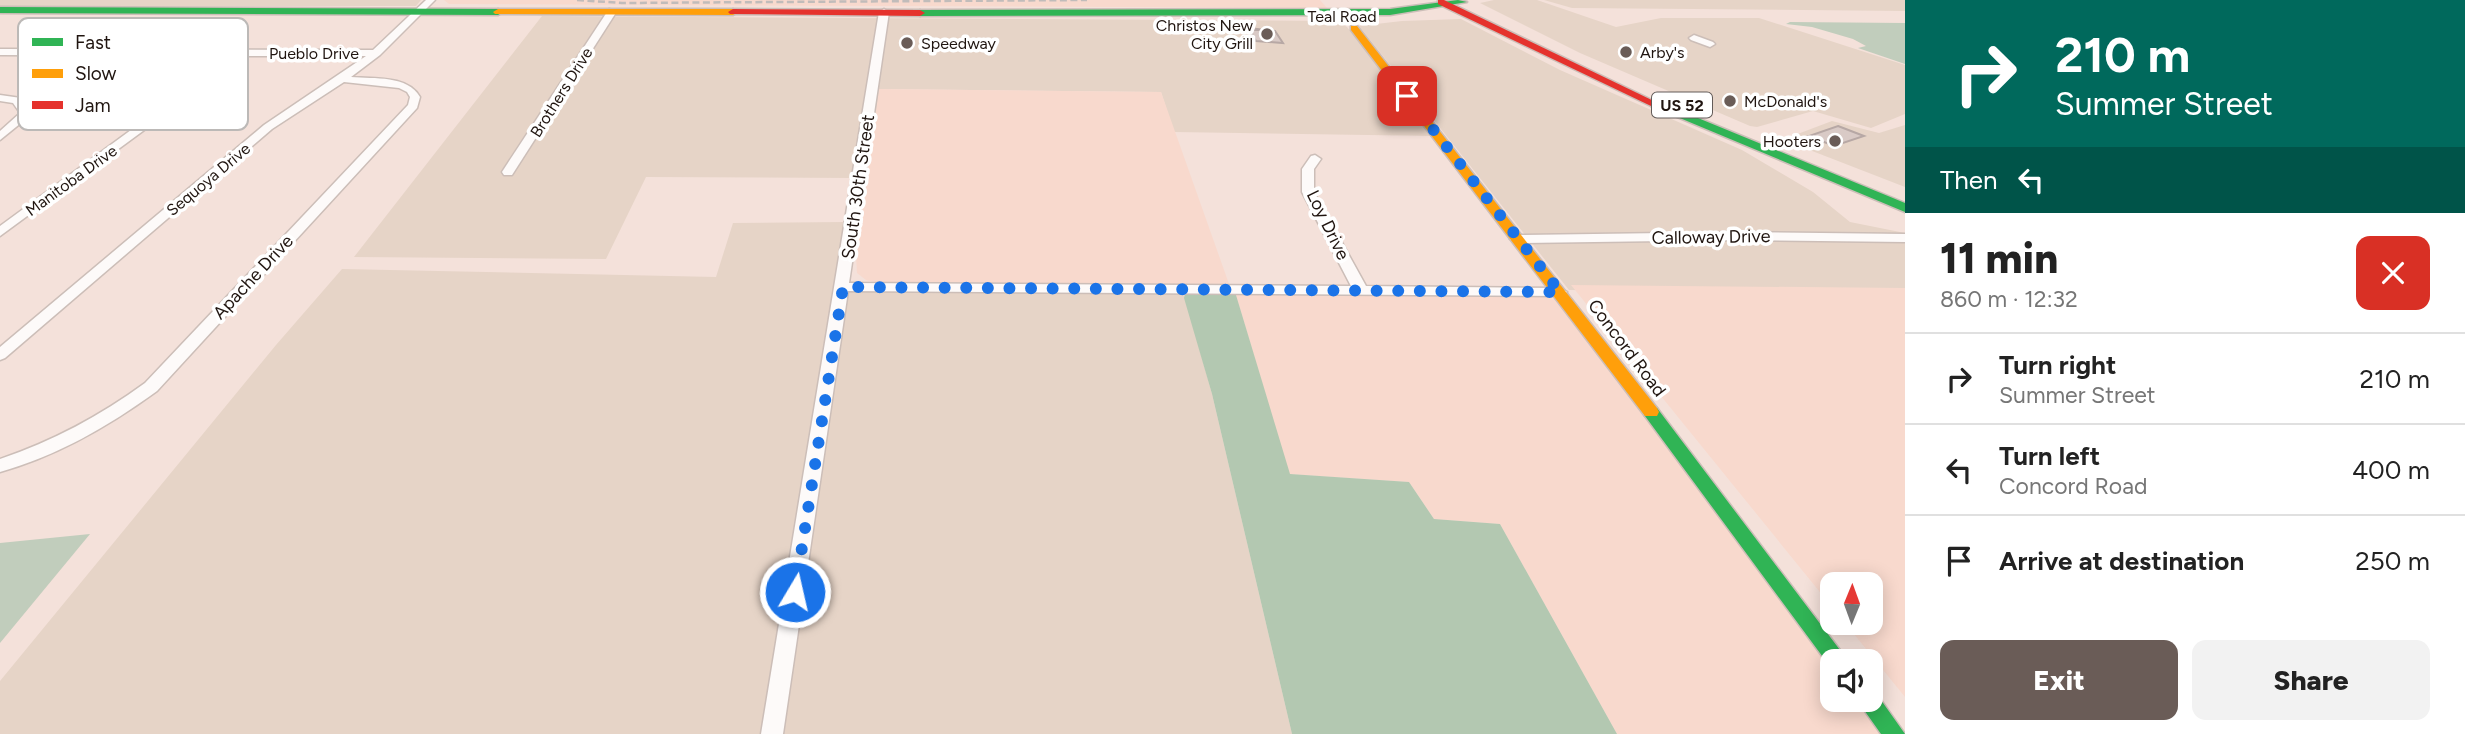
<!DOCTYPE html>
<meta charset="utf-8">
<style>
:root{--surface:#fff;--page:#f2f2f2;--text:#222;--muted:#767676;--line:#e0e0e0;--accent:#6a5c57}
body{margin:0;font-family:Figtree,sans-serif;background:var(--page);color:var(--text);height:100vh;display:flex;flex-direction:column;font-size:26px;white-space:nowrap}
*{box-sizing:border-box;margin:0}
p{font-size:23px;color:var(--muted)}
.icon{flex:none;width:38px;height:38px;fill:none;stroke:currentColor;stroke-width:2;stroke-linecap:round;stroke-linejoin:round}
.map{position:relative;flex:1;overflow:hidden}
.details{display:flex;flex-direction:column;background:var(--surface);width:560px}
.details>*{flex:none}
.hud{background:#00695c;color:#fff;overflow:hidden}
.needle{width:46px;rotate:1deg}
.buttons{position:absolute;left:1820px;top:572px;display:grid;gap:14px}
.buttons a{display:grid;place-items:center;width:63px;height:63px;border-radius:14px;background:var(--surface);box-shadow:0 4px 18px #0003;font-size:35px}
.pin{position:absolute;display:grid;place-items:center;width:60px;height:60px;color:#fff;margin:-30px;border-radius:14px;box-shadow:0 4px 10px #0006}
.me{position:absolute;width:77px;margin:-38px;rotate:9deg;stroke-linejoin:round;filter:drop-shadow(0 0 5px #0008)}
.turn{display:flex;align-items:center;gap:24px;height:147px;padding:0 35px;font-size:32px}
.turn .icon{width:91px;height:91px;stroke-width:2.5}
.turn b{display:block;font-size:49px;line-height:60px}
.then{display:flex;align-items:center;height:66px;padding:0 35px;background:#0003;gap:14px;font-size:26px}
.round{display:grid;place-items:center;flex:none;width:74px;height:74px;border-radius:14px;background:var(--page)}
.overview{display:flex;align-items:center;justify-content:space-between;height:119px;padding:0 35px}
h1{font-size:42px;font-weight:800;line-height:52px}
.action{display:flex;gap:14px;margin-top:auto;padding:14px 35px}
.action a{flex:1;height:80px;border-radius:14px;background:var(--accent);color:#fff;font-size:28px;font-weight:800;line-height:80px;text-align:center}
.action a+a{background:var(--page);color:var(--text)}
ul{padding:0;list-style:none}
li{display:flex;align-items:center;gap:21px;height:91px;padding:0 35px;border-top:2px solid var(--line)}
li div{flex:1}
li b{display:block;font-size:26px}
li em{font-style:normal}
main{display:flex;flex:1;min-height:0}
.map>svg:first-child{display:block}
.commercial{fill:#e6d4c7}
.built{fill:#f8d9cd}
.green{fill:#c1cdbc}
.forest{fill:#b3c8b1}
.building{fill:#d9cac6;stroke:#b7a8a5;stroke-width:2}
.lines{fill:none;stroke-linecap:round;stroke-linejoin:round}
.street-casing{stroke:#ccbeb8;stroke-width:3}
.fast-casing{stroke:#ccbeb8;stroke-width:3}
.slow-casing{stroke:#ccbeb8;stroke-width:3}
.jam-casing{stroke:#ccbeb8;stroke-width:3}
.street{fill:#fdfaf9;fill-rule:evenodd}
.fast{fill:#30b455;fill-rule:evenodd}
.slow{fill:#ff9f0a;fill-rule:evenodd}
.jam{fill:#e5322d;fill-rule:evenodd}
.rail{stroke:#c1bcba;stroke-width:2.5;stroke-dasharray:7 3.5;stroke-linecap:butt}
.route{stroke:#1a73e8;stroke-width:12;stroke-dasharray:0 21.6}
.poi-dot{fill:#6a5c57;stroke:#fff;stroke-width:2.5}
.labels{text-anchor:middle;stroke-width:7;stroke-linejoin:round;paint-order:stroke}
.far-street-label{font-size:16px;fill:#201510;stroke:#fff}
.far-poi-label{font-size:16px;fill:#201510;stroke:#fff;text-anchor:start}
.shield{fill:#fff;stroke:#635b58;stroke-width:2}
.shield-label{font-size:16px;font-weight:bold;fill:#201510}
.street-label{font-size:18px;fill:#201510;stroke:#fff}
.key{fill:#fff;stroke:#bcb9b7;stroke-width:2}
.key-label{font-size:19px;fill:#201510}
</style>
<main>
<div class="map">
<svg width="1905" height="734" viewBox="0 0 1905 734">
<rect width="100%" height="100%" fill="#f4e1da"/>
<g class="commercial">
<path d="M0 0H421L416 6H0Z"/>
<path d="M1494 0H1537L1616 27 1661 18H1759L1905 65V114L1871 128 1813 111 1757 127 1750 126 1580 53 1480 3Z"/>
<path d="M1544 0H1905V11L1572 8Z"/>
<path d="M542 16 1336 21 1347 27 1433 136 1174 132 1161 92 879 89 874 125H862L853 178 646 177 606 259 354 257Z"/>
<path d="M1461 19 1560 70 1742 150 1813 192 1850 222 1905 233V293L1569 290 1359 26 1402 21Z"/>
<path d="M1832 121 1879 133 1905 125V187L1789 142 1787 138Z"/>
<path d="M844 222 838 280 878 283H1181L1212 394 1292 734H0V681L276 345 342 269 716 277 733 223Z"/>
</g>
<g class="built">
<path d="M444 0H1320L1327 8 449 4Z"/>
<path d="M879 89 1161 92 1229 284 878 283 866 280 857 273 856 255Z"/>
<path d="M1571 285 1905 288V697L1845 623H1871V584H1832V607Z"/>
<path d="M1505 294 1540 295 1554 299 1593 347 1832 668V700H1856L1882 734H1617L1500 524 1434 519 1409 482 1289 474 1236 295Z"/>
</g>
<g class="green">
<path d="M1790 22 1905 23V64L1858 48 1866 46 1853 39 1812 27 1786 24Z"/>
<path d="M90 534 0 643V543Z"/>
</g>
<path class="forest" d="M1185 294 1236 295 1290 474 1409 482 1434 519 1500 524 1617 734H1292L1212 394 1184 298Z"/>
<g class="building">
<path d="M1257 29 1275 31 1283 43 1256 41 1250 30H1258Z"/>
<path d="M1838 126 1864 136 1834 146 1809 136Z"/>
</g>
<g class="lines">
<defs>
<g id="street">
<path d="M426 0H435L380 55 351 77C374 79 408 75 420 97L417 108 157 391C109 426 57 456 0 472V459C53 441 100 416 145 383L408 105 410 97 407 92 399 88 344 82 272 129 5 358 0 360V347L264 125 366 56H245L0 236V226L232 56 0 55V49L373 50Z"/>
<path d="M609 9 617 11 512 175H504L502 172Z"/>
<path d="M884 9 889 12 849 283 1351 286 1302 192V169L1311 156 1315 155 1321 159 1314 169V192L1366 286 1560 288 1567 292 1560 296 848 291 783 734H761L879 12Z"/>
<path d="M1694 35 1713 42 1715 44 1710 47 1691 40 1689 38Z"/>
<path d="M0 95 21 98 32 114 0 140V131L20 113 13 103 0 101Z"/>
<path d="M1735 232 1905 234V242L1735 240 1517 243 1510 239 1517 235Z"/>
</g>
<g id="fast">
<path d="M1458 0 1467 2 1390 15 920 16 915 13 920 10 1390 9Z"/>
<path d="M0 7 498 9 503 12 498 15 0 13Z"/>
<path d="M1651 102H1659L1905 203V212L1651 106Z"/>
<path d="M1651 407 1657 408 1849 662H1832L1831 668 1645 416 1643 412Z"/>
<path d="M1871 691 1876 693 1905 734H1881L1857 700H1871Z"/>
</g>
<g id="slow">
<path d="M498 9H733L738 12 733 15 495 14 493 12Z"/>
<path d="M1351 26H1357L1657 408 1659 412 1657 416H1645L1351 30Z"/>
</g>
<g id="jam">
<path d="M1438 0H1444L1660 104 1651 106 1438 4Z"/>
<path d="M733 9 920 10 925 13 920 16 730 14 728 12Z"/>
</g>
</defs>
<use href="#street" class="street-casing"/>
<use href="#fast" class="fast-casing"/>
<use href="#slow" class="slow-casing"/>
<use href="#jam" class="jam-casing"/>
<use href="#street" class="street"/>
<use href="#fast" class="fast"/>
<use href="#slow" class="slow"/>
<use href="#jam" class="jam"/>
<path class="rail" d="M577 0 622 3 1087 0"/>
</g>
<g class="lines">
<path class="route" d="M795 592 843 287 1560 292 1407 96"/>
</g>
<g class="poi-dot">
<circle cx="1267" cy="34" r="7"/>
<circle cx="907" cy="43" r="7"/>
<circle cx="1626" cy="52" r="7"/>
<circle cx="1730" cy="101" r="7"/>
<circle cx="1835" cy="141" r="7"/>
</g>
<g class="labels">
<g class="far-street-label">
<text x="1342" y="22">Teal Road</text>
<text x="314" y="59">Pueblo Drive</text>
<text transform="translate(561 92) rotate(-58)" y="6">Brothers Drive</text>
<text transform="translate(208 179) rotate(-40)" y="6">Sequoya Drive</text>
<text transform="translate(71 180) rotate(-36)" y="6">Manitoba Drive</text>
</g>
<g class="far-poi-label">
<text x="1253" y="31" text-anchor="end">Christos New<tspan x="1253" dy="18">City Grill</tspan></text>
<text x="921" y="49">Speedway</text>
<text x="1640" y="58">Arby's</text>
<text x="1744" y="107">McDonald's</text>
<text x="1821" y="147" text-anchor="end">Hooters</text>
</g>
<rect class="shield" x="1652" y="92.5" width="60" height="25" rx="5"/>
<g class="shield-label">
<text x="1682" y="111">US 52</text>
</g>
<g class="street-label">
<text transform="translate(858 187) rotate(-82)" y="6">South 30th Street</text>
<text transform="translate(1328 225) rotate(64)" y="6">Loy Drive</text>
<text transform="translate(1711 237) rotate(-1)" y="6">Calloway Drive</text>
<text transform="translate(253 277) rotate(-47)" y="6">Apache Drive</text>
<text transform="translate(1627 348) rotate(53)" y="6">Concord Road</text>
</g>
</g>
<rect x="18" y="18" width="230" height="112" rx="10" class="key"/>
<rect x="32" y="38" width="31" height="8" fill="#30b455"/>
<rect x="32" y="69" width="31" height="9" fill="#ff9f0a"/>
<rect x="32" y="101" width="31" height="8" fill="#e5322d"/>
<g class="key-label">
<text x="75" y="49">Fast</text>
<text x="75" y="80">Slow</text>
<text x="75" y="112">Jam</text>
</g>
</svg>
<div class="buttons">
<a><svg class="needle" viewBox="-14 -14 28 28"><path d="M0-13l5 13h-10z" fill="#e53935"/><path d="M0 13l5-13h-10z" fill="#767676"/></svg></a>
<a><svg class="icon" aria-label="sound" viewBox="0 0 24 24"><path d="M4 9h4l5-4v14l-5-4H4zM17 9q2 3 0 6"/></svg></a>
</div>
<div class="pin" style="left:1407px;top:96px;background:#d93025"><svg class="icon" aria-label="arrive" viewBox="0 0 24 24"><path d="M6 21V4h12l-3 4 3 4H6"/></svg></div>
<svg class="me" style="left:795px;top:592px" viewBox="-20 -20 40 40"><circle r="17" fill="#1a73e8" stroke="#fff" stroke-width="3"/><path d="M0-11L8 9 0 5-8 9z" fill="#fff"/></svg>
</div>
<section class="details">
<div class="hud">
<div class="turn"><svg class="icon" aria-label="right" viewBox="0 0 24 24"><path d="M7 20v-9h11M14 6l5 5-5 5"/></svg><div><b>210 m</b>Summer Street</div></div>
<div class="then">Then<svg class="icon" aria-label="left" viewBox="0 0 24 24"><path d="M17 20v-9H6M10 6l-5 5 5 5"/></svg></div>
</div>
<div class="overview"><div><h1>11 min</h1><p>860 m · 12:32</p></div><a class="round" style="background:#d93025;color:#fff"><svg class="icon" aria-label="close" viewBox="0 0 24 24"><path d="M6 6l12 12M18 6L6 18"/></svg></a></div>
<ul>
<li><svg class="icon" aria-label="right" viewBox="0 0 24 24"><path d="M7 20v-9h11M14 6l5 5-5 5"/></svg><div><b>Turn right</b><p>Summer Street</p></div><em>210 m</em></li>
<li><svg class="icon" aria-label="left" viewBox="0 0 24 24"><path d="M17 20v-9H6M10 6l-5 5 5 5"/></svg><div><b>Turn left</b><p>Concord Road</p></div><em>400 m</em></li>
<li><svg class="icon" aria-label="arrive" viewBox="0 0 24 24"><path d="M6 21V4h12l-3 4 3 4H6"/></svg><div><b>Arrive at destination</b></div><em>250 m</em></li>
</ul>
<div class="action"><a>Exit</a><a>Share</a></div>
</section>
</main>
